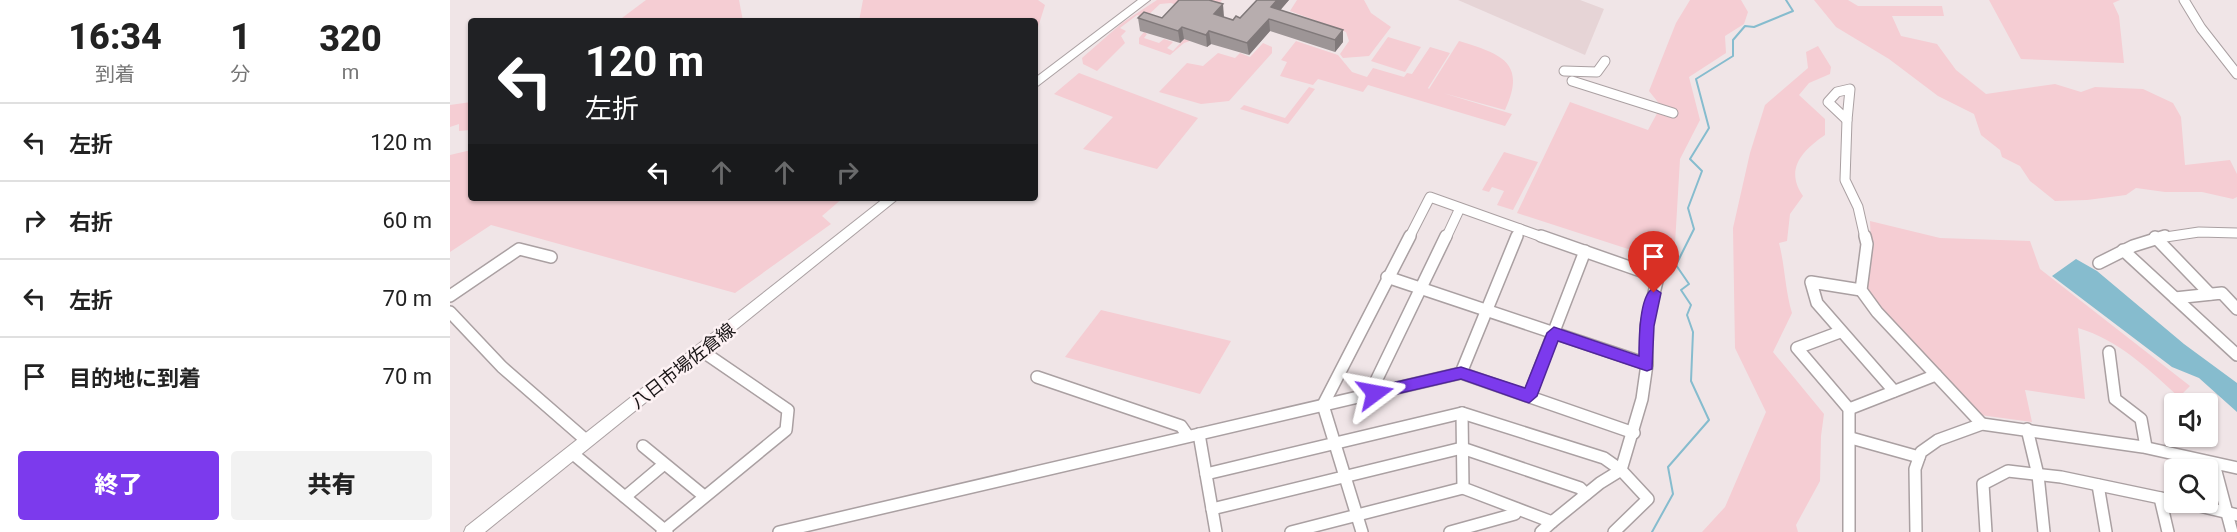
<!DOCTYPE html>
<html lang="ja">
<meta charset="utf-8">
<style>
:root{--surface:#fff;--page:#f2f2f2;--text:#222;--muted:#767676;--line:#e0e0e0;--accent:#7c3aed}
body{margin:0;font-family:Roboto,"Noto Sans JP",sans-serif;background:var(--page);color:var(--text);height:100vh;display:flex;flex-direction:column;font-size:22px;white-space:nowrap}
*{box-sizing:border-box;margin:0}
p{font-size:20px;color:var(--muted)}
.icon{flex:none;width:33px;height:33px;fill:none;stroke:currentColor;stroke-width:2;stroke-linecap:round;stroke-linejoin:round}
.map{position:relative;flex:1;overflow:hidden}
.details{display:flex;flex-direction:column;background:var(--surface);width:450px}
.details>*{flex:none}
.top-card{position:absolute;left:18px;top:18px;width:570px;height:183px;border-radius:6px;box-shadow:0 2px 4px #0004;background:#202124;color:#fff;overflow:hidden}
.fabs{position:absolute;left:1714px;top:393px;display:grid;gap:12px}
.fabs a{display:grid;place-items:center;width:54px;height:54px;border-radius:6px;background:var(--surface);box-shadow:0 2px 4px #0004;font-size:30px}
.pin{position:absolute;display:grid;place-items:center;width:51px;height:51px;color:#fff;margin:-62px -26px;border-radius:50% 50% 50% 0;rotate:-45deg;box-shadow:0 0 6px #0007}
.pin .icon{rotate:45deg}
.me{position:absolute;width:66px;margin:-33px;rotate:77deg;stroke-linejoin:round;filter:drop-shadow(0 0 4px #0008)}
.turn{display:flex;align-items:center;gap:21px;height:126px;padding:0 18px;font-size:27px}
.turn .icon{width:78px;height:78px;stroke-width:2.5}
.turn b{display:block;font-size:42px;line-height:51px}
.lanes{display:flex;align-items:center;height:57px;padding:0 18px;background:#0003;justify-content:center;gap:30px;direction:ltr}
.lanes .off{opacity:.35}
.eta{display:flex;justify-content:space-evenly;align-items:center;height:102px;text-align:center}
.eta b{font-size:36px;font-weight:800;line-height:42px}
.primary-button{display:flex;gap:12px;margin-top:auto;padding:12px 18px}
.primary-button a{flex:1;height:69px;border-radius:6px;background:var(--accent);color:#fff;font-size:24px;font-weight:800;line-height:69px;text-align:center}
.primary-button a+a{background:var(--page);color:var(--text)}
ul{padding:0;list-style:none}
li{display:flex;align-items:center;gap:18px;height:78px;padding:0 18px;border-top:2px solid var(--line)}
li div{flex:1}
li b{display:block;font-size:22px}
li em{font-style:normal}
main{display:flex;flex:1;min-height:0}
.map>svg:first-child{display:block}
.built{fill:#e6d4d6}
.green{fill:#f5cdd3}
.water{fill:#86bcce}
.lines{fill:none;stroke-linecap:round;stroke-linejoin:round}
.stream{stroke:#86bcce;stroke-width:2}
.minor-far1-casing{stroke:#aaa0a2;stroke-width:11}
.minor-casing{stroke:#aaa0a2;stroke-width:14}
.major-casing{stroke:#aaa0a2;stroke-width:2}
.minor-far1{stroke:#fff;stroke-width:9}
.minor{stroke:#fff;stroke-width:11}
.major{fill:#fff;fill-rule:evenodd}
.wall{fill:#9d9596}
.shaded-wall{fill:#80797a}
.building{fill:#b7adae;stroke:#80797a;stroke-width:1.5}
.route{fill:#7c3aed;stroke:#51269a;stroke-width:1.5}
.labels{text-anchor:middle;stroke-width:5;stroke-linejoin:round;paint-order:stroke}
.street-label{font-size:18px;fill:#181415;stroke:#fdf2f4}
</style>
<main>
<section class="details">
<div class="eta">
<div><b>16:34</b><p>到着</p></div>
<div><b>1</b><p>分</p></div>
<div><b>320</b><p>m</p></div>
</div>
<ul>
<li><svg class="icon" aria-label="left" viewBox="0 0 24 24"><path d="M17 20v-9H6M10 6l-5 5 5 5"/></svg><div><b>左折</b></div><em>120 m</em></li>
<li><svg class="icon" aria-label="right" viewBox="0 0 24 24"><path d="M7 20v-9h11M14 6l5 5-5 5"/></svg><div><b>右折</b></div><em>60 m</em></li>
<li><svg class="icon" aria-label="left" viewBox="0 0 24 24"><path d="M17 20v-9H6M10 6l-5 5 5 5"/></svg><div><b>左折</b></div><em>70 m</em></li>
<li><svg class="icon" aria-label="arrive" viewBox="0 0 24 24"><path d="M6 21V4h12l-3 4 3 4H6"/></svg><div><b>目的地に到着</b></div><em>70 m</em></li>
</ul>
<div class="primary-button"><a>終了</a><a>共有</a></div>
</section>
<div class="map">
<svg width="1787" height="532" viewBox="0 0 1787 532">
<rect width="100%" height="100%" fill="#f0e5e7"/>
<path class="built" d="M1008 0H1130L1154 9 1135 55Z"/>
<g class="green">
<path d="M196 0H289L293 21H168Z"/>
<path d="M413 0H588L595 5 585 37V21H409Z"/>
<path d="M707 0H772L762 12 742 11 721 3 710 4 695 18 687 15 670 28 676 31 671 36 675 43 647 71 633 64 632 58 672 23Z"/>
<path d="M847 0H914L921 13 941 27 919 56 893 58 890 54 899 41 896 32 840 11Z"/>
<path d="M1240 0H1291L1298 12 1294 24 1275 36 1276 53 1239 77 1250 120 1230 159 1225 244 1212 260 1067 213 1120 102 1198 130 1211 106 1199 91 1226 23Z"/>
<path d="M1364 0H1398L1408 6H1492L1494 16H1442L1451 36 1487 44 1506 70 1536 94 1605 84 1631 92 1645 87 1693 89 1723 103 1731 117 1735 165 1780 160 1787 174V197L1783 199 1752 192H1715L1686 188 1676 195 1637 200 1605 201 1580 181 1570 166 1552 157 1550 150 1531 135 1524 114 1488 96 1439 59 1386 27Z"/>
<path d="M1539 0H1670L1663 3 1669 16 1674 63 1571 59Z"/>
<path d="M694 32 697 34 694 38 709 43 714 39 723 42 717 48 723 51 736 37 743 40 734 43 720 55 689 44V38Z"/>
<path d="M938 37 971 47 955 72 921 61Z"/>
<path d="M846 41 888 55 902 72 917 77 923 68 954 77 957 73 962 74 980 47 1000 53 978 88 979 89 1009 41C1051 54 1077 62 1055 110L993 93 1062 114 1055 126 918 85 913 92 868 79 863 85 830 76 837 62 831 60Z"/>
<path d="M813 43 822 47V53L779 101 751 104 709 92 737 63 753 66 768 53 785 58 790 53 800 57Z"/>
<path d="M1368 46 1381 67 1380 74 1359 83 1349 95 1375 119V135C1353 150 1334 169 1353 196L1340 214 1337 241 1329 243C1335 266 1335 290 1342 313L1323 352 1374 414 1371 436 1370 481 1346 525 1348 532H1252L1275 507 1316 412 1285 348 1283 228 1300 153 1315 105 1358 68 1356 52Z"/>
<path d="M629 73 748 118 707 169 633 149 663 117 604 94Z"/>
<path d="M859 87 865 89 838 124 790 109 794 105 835 118Z"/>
<path d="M21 102V130L9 131V124L0 127V105Z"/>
<path d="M21 150V198H393L372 216 381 224 285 293 41 225 0 252V155Z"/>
<path d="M1054 152 1088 162 1063 210 1047 205 1054 191 1042 187 1039 192 1032 190Z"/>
<path d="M1420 221 1490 238 1580 241 1590 269 1740 386 1729 397C1698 369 1669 340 1628 328L1635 399 1575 390 1582 422 1530 415 1416 293 1421 244Z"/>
<path d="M651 310 781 341 750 394 615 357Z"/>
</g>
<path class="water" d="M1626 259 1647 271 1734 344 1787 383V412L1749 378 1722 367 1602 276Z"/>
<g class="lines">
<path class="stream" d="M1202 532 1223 494 1218 467 1259 420 1241 381 1243 332 1237 315 1241 305 1231 290 1239 284 1226 265 1244 229 1238 208 1252 171 1240 159 1259 128 1246 79 1283 56V40L1295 26 1304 27 1343 11 1336 0"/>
<defs>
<g id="minor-far1">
<path d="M1734 0 1751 28 1787 74"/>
<path d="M1114 71 1147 72 1155 61"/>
<path d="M1122 81 1223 113"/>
<path d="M1400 89 1397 120 1378 102 1387 92Z"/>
<path d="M1397 120 1395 180 1408 207 1415 238"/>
<path d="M959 238 980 197 1070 229"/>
<path d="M996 238 1010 208"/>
<path d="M1066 238 1070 229 1095 238"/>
<path d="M1709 238 1749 232 1787 233"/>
</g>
<g id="minor">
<path d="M1415 236 1417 244 1411 290 1427 312 1532 424"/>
<path d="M1705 237 1760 294"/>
<path d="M1673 250 1787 355"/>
<path d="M1649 263 1683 246 1715 236"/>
<path d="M937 277 1197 364"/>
<path d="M1411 290 1361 282 1367 303 1444 391"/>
<path d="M0 296 69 249 101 257"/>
<path d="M1725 298 1772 293 1787 309"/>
<path d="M0 312 52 367 137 441"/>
<path d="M1390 332 1347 348 1399 409V532"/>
<path d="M1659 352 1665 399 1691 419 1696 447"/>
<path d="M1011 373 1067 236"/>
<path d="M587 377 731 426 738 436"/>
<path d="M925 393V383L996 236"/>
<path d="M1079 396 1135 251"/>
<path d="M1399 409 1486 375"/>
<path d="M1012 413 1013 488 1102 522 1150 483 1171 470 1192 399 1197 364 1196 326 1208 277 1091 236"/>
<path d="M1577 429 1588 475 1594 532"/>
<path d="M749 434 766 532"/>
<path d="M1401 438 1469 457"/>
<path d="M193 446 254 496"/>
<path d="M122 453 217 532"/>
<path d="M1764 464 1782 532"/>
<path d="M756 474 1012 413 1154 458 1171 470 1198 499 1164 532"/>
<path d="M1648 485 1656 532"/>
<path d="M175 497 213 465"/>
<path d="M1710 498 1718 532"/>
<path d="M1733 502 1787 515"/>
<path d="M762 509 1012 448 1130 488 1136 494"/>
<path d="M212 532 336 430 338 410 252 351"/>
<path d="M329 532 1011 373 1184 433"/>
<path d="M841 532 1013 488"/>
<path d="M912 532 873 405 960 236"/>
<path d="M1000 532 1065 514 1067 509"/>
<path d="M1091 532 1102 522"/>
<path d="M1466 532 1465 469 1471 452 1488 440 1532 424 1693 447 1787 468"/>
<path d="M1536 532 1533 484 1558 471 1611 477 1725 501"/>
</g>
<g id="major">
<path d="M688 0H700L585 88V78Z"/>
<path d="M434 198H449L35 532H14L16 527Z"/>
</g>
</defs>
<use href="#minor-far1" class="minor-far1-casing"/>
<use href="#minor" class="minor-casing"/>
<use href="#major" class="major-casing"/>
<use href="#minor-far1" class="minor-far1"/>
<use href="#minor" class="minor"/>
<use href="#major" class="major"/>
</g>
<path class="wall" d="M807 0H839L830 10 893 42 885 52 820 31 799 55 761 44 757 47 734 39 730 43 690 31 688 18 783 20 790 18Z"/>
<g class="shaded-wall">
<path d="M827 0H839L822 20 821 7Z"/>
<path d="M773 4 774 17 764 14Z"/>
<path d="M819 19 820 31 799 55 797 43Z"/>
<path d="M732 27 734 39 730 43 728 31Z"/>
<path d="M893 30V42L885 52V40Z"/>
<path d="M759 31 761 44 757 47 756 35Z"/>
</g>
<path class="building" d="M729 0H759L773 4 764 14 783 20 786 16 790 18 807 0H827L821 7 893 30 885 40 819 19 797 43 759 31 756 35 732 27 728 31 688 18 694 12 712 18Z"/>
<path class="route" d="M1204 288 1211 293 1204 326 1202 369 1197 371 1108 341 1087 396 1079 403 1011 379 925 399 918 393 925 387 1011 367 1075 388 1097 333 1104 327 1189 356C1189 341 1189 293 1204 288Z"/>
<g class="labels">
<g class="street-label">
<text transform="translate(233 366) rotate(-38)" y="6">八日市場佐倉線</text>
</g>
</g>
</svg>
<div class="fabs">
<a><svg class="icon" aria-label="sound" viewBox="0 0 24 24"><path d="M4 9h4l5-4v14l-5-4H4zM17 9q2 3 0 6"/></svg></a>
<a><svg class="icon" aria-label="search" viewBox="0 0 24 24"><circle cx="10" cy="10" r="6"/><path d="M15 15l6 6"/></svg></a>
</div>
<div class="pin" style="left:1204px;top:293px;background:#d93025"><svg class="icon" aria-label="arrive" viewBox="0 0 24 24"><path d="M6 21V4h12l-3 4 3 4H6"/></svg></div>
<svg class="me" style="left:925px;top:393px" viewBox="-20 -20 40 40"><path d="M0-17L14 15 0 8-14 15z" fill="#7c3aed" stroke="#fff" stroke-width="4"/></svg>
<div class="top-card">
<div class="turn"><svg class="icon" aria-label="left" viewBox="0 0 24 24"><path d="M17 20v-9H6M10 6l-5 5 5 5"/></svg><div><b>120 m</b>左折</div></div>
<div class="lanes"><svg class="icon" aria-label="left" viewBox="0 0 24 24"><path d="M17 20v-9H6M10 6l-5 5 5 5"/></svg><svg class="icon off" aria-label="ahead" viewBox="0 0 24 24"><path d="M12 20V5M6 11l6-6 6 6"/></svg><svg class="icon off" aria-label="ahead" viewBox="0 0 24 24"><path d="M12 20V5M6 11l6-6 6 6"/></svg><svg class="icon off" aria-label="right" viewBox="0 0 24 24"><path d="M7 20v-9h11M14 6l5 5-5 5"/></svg></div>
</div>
</div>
</main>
